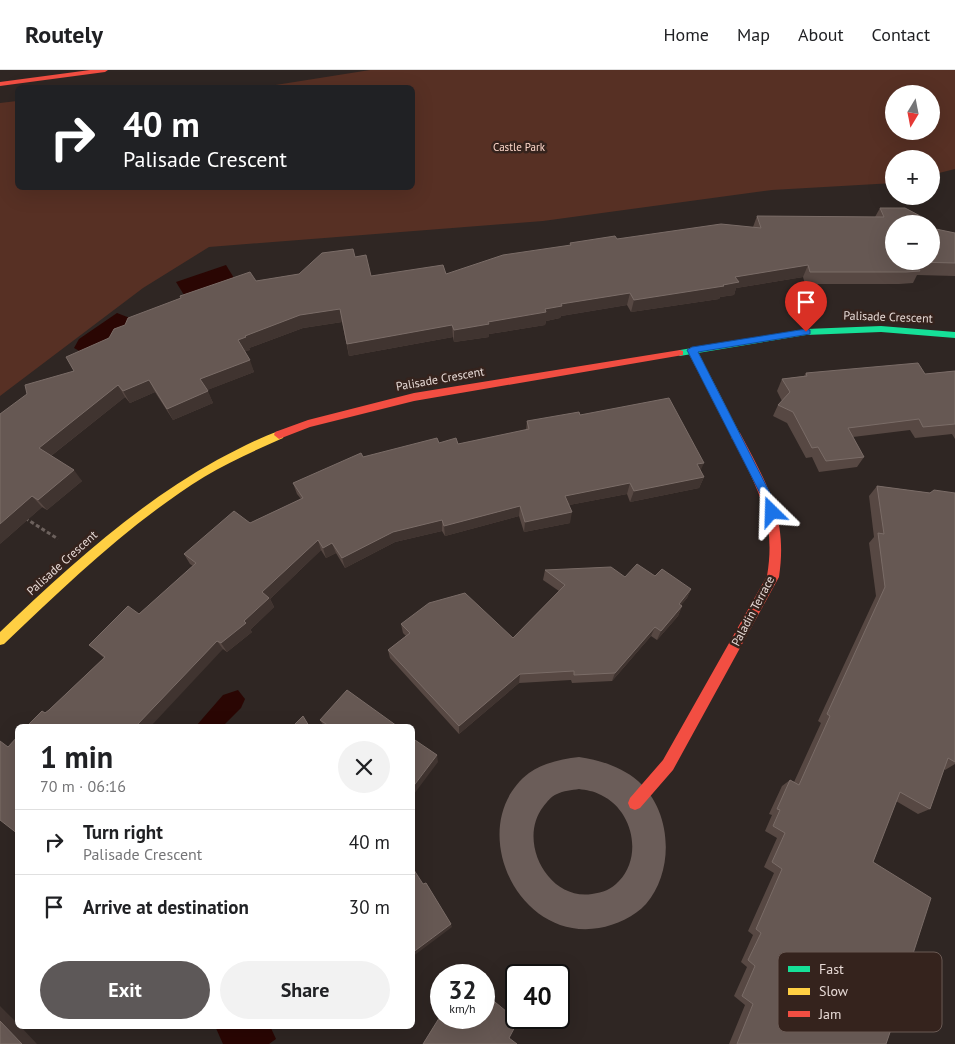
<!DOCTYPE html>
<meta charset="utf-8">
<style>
:root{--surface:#fff;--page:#f2f2f2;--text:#202124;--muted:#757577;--line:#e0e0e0;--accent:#5d5858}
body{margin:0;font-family:"PT Sans",sans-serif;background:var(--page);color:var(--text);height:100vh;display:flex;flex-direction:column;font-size:19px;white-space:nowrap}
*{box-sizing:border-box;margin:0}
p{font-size:16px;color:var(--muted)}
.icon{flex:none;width:28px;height:28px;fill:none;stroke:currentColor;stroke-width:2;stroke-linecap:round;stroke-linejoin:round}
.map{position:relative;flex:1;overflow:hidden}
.details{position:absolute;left:15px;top:654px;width:400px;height:305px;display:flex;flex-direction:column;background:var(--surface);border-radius:8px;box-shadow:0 5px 20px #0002}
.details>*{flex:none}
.guide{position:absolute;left:15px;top:15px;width:400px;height:105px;border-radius:8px;box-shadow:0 5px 20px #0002;background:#202124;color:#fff;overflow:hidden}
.needle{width:32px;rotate:190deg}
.buttons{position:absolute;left:885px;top:15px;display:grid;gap:10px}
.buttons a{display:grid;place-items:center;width:55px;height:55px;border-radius:50%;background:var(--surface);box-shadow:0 5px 20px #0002;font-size:25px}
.speed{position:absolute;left:430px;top:894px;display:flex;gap:10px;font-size:25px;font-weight:700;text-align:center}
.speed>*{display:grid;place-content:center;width:65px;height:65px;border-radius:50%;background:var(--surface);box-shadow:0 5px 20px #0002;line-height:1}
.speed small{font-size:12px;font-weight:400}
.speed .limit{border:2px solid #111;border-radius:8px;background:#fff;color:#111}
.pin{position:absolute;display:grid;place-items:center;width:42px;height:42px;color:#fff;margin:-51px -21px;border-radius:50% 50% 50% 0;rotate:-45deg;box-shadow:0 0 5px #0007}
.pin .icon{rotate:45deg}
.me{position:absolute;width:55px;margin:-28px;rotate:338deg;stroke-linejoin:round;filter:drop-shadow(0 0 4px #0008)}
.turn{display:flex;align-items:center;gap:18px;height:105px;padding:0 25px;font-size:22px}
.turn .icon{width:65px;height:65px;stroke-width:2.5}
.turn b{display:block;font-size:35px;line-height:42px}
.round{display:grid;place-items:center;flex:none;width:52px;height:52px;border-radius:26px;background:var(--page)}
.head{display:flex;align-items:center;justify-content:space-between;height:85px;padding:0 25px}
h1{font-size:30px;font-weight:700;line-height:38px}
.primary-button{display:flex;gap:10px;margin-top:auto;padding:10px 25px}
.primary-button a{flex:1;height:58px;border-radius:30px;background:var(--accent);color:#fff;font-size:20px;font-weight:700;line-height:58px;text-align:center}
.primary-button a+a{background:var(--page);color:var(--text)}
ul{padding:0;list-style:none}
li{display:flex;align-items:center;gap:15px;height:65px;padding:0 25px;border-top:1px solid var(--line)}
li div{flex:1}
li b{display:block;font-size:19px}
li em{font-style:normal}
header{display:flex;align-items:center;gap:30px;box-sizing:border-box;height:70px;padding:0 25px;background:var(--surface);border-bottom:1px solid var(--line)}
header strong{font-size:24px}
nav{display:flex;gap:28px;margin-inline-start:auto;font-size:18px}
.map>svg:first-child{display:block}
.green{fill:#573024;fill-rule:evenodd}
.water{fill:#2a0603}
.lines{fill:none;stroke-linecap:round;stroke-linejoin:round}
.path{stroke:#6c615d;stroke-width:3;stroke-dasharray:4 2.5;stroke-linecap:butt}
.street{fill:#6b5d59;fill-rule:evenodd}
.fast{fill:#16e098;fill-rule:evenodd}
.slow{fill:#ffcf43;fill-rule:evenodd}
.jam{fill:#f24e42;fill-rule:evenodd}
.wall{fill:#574843}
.shaded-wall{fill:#403430}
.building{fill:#665853;stroke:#7a6c67}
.route{fill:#1a73e8;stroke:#114b97}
.labels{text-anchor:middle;stroke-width:5;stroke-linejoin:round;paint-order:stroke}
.far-park-label{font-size:11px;fill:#fdd7ca;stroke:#35231d}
.street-label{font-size:12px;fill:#e7dad6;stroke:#35231d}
.key{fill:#35231d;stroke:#6a5a54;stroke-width:1}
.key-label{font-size:14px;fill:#e7dad6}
</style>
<header>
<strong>Routely</strong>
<nav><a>Home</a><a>Map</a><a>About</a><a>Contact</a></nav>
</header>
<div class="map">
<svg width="955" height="974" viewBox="0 0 955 974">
<rect width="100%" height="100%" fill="#2f2623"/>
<path class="green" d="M370 0H955V99L931 105V89H894V113L772 120 543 151 209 177 143 218 0 326V33L17 31 18 118H412V18L263 17ZM894 24H931V61H894Z"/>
<g class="water">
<path d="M226 195 234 208 184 225 176 212Z"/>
<path d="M117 243 135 250V252L83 283 74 278 79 269Z"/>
<path d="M238 620 245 629 241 638 223 656H196L223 625Z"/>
<path d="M215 956H270L276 969 269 974H223Z"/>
</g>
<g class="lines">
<path class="path" d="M25 448 58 469"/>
<path class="street" d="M579 687C600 690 622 697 638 711 672 741 675 800 646 834 634 847 616 855 599 858 515 872 464 753 529 703 543 693 562 689 579 687ZM579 719C586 720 594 721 601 725 633 740 643 786 619 811 611 820 603 822 592 824 548 831 517 771 543 737 547 732 551 726 557 724 563 721 572 720 579 719Z"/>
<path class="fast" d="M881 256 955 262V268L881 262 806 265 680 286 675 283 680 280 806 259Z"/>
<g class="slow">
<path d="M692 277 697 280 741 366 740 369H732L731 366 687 280Z"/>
<path d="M279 361 284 365 283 368C256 380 229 392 204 407 130 453 67 514 4 574L0 575V562C67 498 136 435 217 390 237 380 258 368 279 361Z"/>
</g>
<g class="jam">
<path d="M90 0H108L105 2 0 16V12Z"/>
<path d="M680 280 683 281V285L414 331 310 357 279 369 274 365 275 362 308 350 414 323Z"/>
<path d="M736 362 740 363C767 414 788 447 779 507L673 700 640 738 635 740 630 738 628 733 630 728 663 690 767 506C777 448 756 416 731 366Z"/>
</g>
</g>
<g class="wall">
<path d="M880 138 894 154 955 163V206L917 205 913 213 899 214H805L803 207 736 218 734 225 720 227 719 229 631 242 627 235 561 246 560 248 546 251 545 255 489 264V267L454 272 453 267 349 286 342 252 303 258 249 278 250 280 245 281 254 302 207 320 213 333 173 350 155 322 130 333 125 327 51 386 82 411 47 440 42 437 0 474 74 301 256 211 299 204 355 187 371 206 446 204 570 175V173L753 157 757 146 875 147Z"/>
<path d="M955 301V369L952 364 915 368 910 360 853 367 864 387 857 397 819 402 812 387 806 388 787 353 773 346 778 335 782 331 777 321 782 309 804 306 806 303 925 304Z"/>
<path d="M580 345 700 401 704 407 699 418 630 432 627 424 569 435 570 453 524 462 519 446 445 466 442 461 395 472 345 498 336 483 326 488 321 480 270 529 274 537 250 560 252 562 227 582 223 579 45 643 49 640 104 588 89 575 139 544 193 496 190 494 184 484 301 429 297 424 293 413 363 387 439 373 458 374 526 360 527 351Z"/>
<path d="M877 416 930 423H955V694L945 700 944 699 930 739 918 744 896 731 873 792 909 896 886 974H729L745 935 734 926 747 897 741 892 753 865 748 861 774 803 764 797 777 768 765 761 772 745 769 744 782 716 790 710 794 712 821 653 818 651 876 526 869 473 874 467 869 426Z"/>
<path d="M545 500 625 507 655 506 691 519 687 528 681 535 682 536 678 546 657 570 651 566 612 611 572 613 571 610 519 613 459 664 390 588 388 580 406 566 403 563 401 554 513 568 559 521 543 510Z"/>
<path d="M320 650 397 656H324Z"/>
</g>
<g class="shaded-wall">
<path d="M808 195 803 207 736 218 734 225 720 227 719 229 631 242 634 230 723 215 735 207Z"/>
<path d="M630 223 627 235 561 246 560 248 546 251 545 255 489 264V267L454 272V260L545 239 561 234Z"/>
<path d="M340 239 342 252 303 258 249 278 250 280 242 282 238 270 245 266 300 245Z"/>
<path d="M452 255 453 267 349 286 347 274Z"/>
<path d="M250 290 254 302 205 321 200 309Z"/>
<path d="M149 310 155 322 130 333 123 321Z"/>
<path d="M118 315 125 327 47 389 39 378Z"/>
<path d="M208 321 213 333 173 350 167 339Z"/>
<path d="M704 393 699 404 697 394Z"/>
<path d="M74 400 82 411 47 440 38 430Z"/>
<path d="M704 407 699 418 630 432 634 421Z"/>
<path d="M630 413 627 424 564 436 565 426Z"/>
<path d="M32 426 42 437 0 474V454Z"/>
<path d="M520 436 519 446 445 466 444 456Z"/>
<path d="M572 442 570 453 524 462 525 452Z"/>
<path d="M442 450V461L395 472 345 498 342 488 393 462Z"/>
<path d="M318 470 321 480 270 529 274 537 250 560 252 562 227 582 221 573 244 551 262 522Z"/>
<path d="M332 473 336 483 326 488 323 478Z"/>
<path d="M691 519 687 528 674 543 679 534Z"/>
<path d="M682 536 678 546 657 570 661 561Z"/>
<path d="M655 557 651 566 612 611 615 603Z"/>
<path d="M217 571 223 579 151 656H136Z"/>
<path d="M520 604 519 613 459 664V656Z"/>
<path d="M437 685 438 692 414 724 412 718Z"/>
<path d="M451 854 452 857 412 887V883Z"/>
<path d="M0 936 18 954V956H20L37 974H22L0 951Z"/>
</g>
<g class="building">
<path d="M880 138H905L926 149 928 154H894V191H931V158L955 163V193L916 192 920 201 906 202H810L808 195 735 207 739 212 723 215 724 216 634 230 630 223 561 234 562 236 545 239 546 242 488 252 489 254 454 260 452 255 347 274 340 239 300 245 245 266 246 267 238 270 250 290 200 309 208 321 167 339 149 310 123 321 118 315 39 378 74 400 38 430 32 426 0 454V344L27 324 25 315 74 301 66 287 109 268 114 259 125 255 128 248 181 228 180 226 250 202 256 211 299 204 322 183 353 179 355 187 366 185 371 206 443 195 446 204 503 185 571 175 570 173 615 166 617 169 721 154 761 158 757 146 884 147Z"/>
<path d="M918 293 925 304 955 301V354L923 357 919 349 848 358 864 387 826 391 818 377 812 378 793 342 778 335 790 322 782 309 807 306 806 303Z"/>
<path d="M669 328 704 393 697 394 704 407 634 421 630 413 565 426 572 442 525 452 520 436 444 456 442 450 393 462 342 488 332 473 323 478 318 470 262 522 269 528 244 551 246 553 221 573 217 571 136 656H27L42 641 45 643 49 640 105 587 89 575 128 536 139 544 196 493 184 484 234 441 250 453 303 428 293 413 361 383 363 387 437 368 439 373 456 368 458 374 529 359 527 351 579 342 580 345Z"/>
<path d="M877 416 930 423 934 420 955 423V692L948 688 930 739 900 722 873 792 931 828 909 896 912 898 886 974H737L753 934 742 926 755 896 748 890 761 863 756 859 782 799 772 792 785 763 773 756 780 740 777 739 790 710 799 715 830 646 827 644 885 517 878 463 884 464Z"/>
<path d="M637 494 655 506 662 499 691 519 679 534 682 536 661 561 655 557 615 603 574 605V601L520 604 459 656 388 580 410 563 401 554 429 533 465 523 513 568 565 515 545 500 611 497 625 507Z"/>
<path d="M347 620 397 656H329L320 650Z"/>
<path d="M303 646 309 656H293Z"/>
<path d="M18 666V764L0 750V671L8 677Z"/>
<path d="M412 668 437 685 412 718Z"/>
<path d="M412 797 423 814 426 813 451 854 412 883Z"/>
<path d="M484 923 518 951 509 968 517 974H423L441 945V948H484Z"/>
<path d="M0 951 22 974H0Z"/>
</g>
<path class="route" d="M806 259 810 260V264L698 282 774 431 778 442 772 447 769 446 764 431 687 280 692 277Z"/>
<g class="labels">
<g class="far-park-label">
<text x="519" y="81">Castle Park</text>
</g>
<g class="street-label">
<text transform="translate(888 247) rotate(2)" y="4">Palisade Crescent</text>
<text transform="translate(440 309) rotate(-10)" y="4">Palisade Crescent</text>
<text transform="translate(62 493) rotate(-42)" y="4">Palisade Crescent</text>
<text transform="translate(753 541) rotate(-62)" y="4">Paladin Terrace</text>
</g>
</g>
<rect x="778" y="882" width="164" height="80" rx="8" class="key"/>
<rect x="788" y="896" width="22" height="6" fill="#16e098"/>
<rect x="788" y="918" width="22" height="7" fill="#ffcf43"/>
<rect x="788" y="941" width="22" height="6" fill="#f24e42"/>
<g class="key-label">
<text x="819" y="904">Fast</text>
<text x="819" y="926">Slow</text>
<text x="819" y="949">Jam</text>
</g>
</svg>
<div class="buttons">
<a><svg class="needle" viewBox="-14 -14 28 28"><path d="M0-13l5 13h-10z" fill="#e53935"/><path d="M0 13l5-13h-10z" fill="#757577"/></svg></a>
<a>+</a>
<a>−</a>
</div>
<div class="speed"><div>32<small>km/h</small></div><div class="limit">40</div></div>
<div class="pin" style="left:806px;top:262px;background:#d93025"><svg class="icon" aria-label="arrive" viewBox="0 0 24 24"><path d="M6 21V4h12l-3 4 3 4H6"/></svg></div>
<svg class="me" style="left:772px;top:442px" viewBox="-20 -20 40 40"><path d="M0-17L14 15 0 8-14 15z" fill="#1a73e8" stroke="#fff" stroke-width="4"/></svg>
<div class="guide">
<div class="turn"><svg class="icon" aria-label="right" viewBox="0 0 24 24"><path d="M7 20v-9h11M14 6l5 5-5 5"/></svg><div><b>40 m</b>Palisade Crescent</div></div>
</div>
<section class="details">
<div class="head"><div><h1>1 min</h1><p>70 m · 06:16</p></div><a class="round"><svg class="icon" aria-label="close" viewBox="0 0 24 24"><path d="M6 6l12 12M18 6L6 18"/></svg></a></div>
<ul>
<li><svg class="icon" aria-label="right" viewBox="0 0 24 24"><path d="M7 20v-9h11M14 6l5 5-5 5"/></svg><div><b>Turn right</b><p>Palisade Crescent</p></div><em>40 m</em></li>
<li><svg class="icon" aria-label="arrive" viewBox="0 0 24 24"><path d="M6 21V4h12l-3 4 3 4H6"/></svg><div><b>Arrive at destination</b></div><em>30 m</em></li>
</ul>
<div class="primary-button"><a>Exit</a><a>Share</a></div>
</section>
</div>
